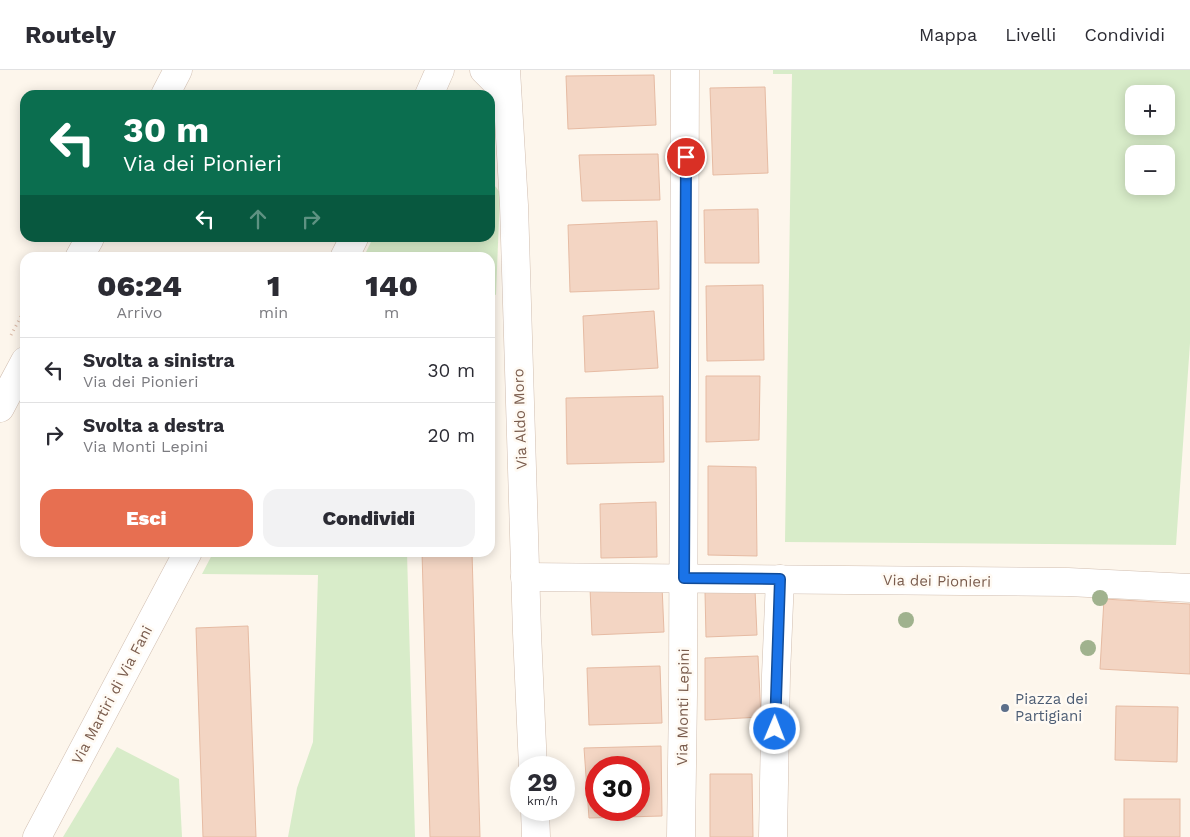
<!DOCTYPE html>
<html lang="it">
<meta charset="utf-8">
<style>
:root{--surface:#fff;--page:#f2f2f3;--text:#2b2b33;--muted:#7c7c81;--line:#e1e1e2;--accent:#e76f51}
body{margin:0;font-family:"Work Sans",sans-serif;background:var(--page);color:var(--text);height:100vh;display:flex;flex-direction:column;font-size:19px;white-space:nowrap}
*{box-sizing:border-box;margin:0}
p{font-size:16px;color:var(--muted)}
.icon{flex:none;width:28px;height:28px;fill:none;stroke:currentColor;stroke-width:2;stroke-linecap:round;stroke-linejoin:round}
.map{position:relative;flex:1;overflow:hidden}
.side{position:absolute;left:20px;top:182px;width:475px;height:305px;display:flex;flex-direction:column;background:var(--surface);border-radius:15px;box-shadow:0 2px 12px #0003}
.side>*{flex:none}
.top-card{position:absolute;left:20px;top:20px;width:475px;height:152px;border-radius:15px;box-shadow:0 2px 12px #0003;background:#0b6e4f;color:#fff;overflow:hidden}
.fabs{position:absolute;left:1125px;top:15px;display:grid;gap:10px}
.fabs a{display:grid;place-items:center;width:50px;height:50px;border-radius:10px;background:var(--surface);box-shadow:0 2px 12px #0003;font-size:25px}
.speed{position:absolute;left:510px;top:686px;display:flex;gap:10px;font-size:25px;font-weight:700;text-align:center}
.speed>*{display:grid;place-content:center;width:65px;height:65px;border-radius:50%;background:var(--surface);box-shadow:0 2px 12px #0003;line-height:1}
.speed small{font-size:12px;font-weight:400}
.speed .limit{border:8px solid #d22;background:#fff;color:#111}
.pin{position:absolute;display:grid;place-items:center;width:42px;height:42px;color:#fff;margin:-21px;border:2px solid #fff;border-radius:50%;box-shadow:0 1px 5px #0007}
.me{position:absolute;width:55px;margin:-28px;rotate:1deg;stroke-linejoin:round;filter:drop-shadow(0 0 4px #0008)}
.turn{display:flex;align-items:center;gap:18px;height:105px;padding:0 20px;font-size:22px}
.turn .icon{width:65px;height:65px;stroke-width:2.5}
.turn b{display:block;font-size:35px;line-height:42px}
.lanes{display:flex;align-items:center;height:48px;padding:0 20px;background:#0003;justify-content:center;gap:25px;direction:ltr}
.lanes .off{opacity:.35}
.eta{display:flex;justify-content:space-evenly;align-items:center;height:85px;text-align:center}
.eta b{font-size:30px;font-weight:800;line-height:35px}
.cta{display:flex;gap:10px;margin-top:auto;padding:10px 20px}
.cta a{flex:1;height:58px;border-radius:15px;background:var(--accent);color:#fff;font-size:20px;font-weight:800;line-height:58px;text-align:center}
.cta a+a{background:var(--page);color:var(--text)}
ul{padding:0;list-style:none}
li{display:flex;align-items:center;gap:15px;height:65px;padding:0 20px;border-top:1px solid var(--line)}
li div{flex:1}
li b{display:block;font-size:19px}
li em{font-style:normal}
header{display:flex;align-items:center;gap:30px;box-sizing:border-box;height:70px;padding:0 25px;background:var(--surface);border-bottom:1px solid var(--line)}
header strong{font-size:24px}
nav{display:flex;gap:28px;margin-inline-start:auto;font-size:18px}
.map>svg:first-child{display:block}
.green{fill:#d8ecc9;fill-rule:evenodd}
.building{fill:#f3d5c3;stroke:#e6bba3;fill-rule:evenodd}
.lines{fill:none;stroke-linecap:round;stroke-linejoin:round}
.minor-casing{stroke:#d1beb0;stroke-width:29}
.path{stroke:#d9b8a5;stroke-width:3;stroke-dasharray:1 4;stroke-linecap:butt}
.minor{stroke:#fff;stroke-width:28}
.tree{fill:#a0b28e}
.route-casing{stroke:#114b97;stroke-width:12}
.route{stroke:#1a73e8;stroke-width:9}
.service-dot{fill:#5c6f8a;stroke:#fffaf3;stroke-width:2}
.labels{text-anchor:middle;stroke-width:5;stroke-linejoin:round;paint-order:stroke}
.street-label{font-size:15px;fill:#7a5c4d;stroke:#fffaf3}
.service-label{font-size:15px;fill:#4e5e75;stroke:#fffaf3;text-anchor:start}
</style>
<header>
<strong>Routely</strong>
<nav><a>Mappa</a><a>Livelli</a><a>Condividi</a></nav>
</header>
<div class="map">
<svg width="1190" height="767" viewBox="0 0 1190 767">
<rect width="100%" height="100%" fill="#fdf6ec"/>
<g class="green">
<path d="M773 0H1190V273L1176 475 785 472 792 4H773ZM1134 24H1166V56H1134ZM1134 84H1166V116H1134Z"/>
<path d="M490 113 496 117 500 123 496 225 490 223V188H363L373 168H490Z"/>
<path d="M213 483H407L415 767H288L297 718 313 672 318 505 202 504Z"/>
<path d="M117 677 179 709 182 767H63Z"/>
</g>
<g class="building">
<path d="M654 5 656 55 568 59 566 6Z"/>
<path d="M765 17 768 103 713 105 710 18Z"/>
<path d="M658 84 660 130 582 131 579 85Z"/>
<path d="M758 139 759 193H705L704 140Z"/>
<path d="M657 151 659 219 570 222 568 155Z"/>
<path d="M763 215 764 290 707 291 706 216Z"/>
<path d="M654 241 658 298 585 302 583 246Z"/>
<path d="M706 306H760L759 370 706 372Z"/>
<path d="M663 326 664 392 567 394 566 328Z"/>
<path d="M708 396 756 397 757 486 708 485Z"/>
<path d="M656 432 657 487 601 488 600 434Z"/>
<path d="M422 482H472L480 767H430Z"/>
<path d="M662 516 664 562 592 565 590 518Z"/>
<path d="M755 520 757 565 706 567 705 522Z"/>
<path d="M1104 529 1190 534V604L1100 599Z"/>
<path d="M248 556 256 767H203L196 558Z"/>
<path d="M758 586 761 647 705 650V588Z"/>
<path d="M660 596 662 653 589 655 587 598Z"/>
<path d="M1116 636 1178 637 1177 692 1115 690Z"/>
<path d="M661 676 662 746 589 748 584 678ZM596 698H639V740H596Z"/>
<path d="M710 704H752L753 767H710Z"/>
<rect x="1124" y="729" width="56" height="38"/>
</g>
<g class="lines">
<defs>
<g id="minor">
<path d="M484 0 507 23"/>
<path d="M506 0 514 135 527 563 533 698"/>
<path d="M165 25 178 0"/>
<path d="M429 25 440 0"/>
<path d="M79 188 90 168"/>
<path d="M344 188 354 168"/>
<path d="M0 338 25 291"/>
<path d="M525 507 1068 512 1190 518"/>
<path d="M535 740 536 767"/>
<path d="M37 767 188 482"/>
<path d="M681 767 683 625 685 0"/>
<path d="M773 767 776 605 780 509"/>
</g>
</defs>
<use href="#minor" class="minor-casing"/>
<path class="path" d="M11 265 25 239"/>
<use href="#minor" class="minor"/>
</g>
<g class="tree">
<circle cx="1100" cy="528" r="8"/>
<circle cx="906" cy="550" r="8"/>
<circle cx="1088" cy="578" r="8"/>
</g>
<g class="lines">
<defs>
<path id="route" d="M686 87 684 508 780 509 775 659"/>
</defs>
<use href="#route" class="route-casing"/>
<use href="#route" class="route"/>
</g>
<circle class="service-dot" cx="1005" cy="638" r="5"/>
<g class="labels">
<g class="street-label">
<text transform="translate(520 349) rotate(-92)" y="5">Via Aldo Moro</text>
<text transform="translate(937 511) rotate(1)" y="5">Via dei Pionieri</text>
<text transform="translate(112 625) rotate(-62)" y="5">Via Martiri di Via Fani</text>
<text transform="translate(683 637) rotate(-89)" y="5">Via Monti Lepini</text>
</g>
<g class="service-label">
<text x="1015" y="634">Piazza dei<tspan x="1015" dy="17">Partigiani</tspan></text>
</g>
</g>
</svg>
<div class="fabs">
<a>+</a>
<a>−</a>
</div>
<div class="speed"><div>29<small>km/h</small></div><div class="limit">30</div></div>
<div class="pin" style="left:686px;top:87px;background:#d93025"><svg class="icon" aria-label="arrive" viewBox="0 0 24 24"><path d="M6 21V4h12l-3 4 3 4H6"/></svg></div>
<svg class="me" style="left:775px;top:659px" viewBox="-20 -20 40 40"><circle r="17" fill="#1a73e8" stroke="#fff" stroke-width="3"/><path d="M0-11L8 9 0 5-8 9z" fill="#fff"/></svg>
<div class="top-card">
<div class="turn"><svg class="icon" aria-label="left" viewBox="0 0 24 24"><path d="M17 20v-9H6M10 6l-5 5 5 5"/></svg><div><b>30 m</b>Via dei Pionieri</div></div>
<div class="lanes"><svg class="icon" aria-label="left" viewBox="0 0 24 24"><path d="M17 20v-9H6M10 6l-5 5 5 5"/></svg><svg class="icon off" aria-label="ahead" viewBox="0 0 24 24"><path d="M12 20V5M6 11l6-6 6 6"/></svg><svg class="icon off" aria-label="right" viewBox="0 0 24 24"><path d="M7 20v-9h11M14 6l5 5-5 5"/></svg></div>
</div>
<section class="side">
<div class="eta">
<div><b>06:24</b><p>Arrivo</p></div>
<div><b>1</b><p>min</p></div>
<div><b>140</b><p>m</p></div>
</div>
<ul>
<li><svg class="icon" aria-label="left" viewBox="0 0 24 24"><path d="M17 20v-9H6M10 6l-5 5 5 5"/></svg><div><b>Svolta a sinistra</b><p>Via dei Pionieri</p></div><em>30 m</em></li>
<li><svg class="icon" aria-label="right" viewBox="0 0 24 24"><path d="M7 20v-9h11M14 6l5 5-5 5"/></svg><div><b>Svolta a destra</b><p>Via Monti Lepini</p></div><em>20 m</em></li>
</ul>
<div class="cta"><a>Esci</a><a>Condividi</a></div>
</section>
</div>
